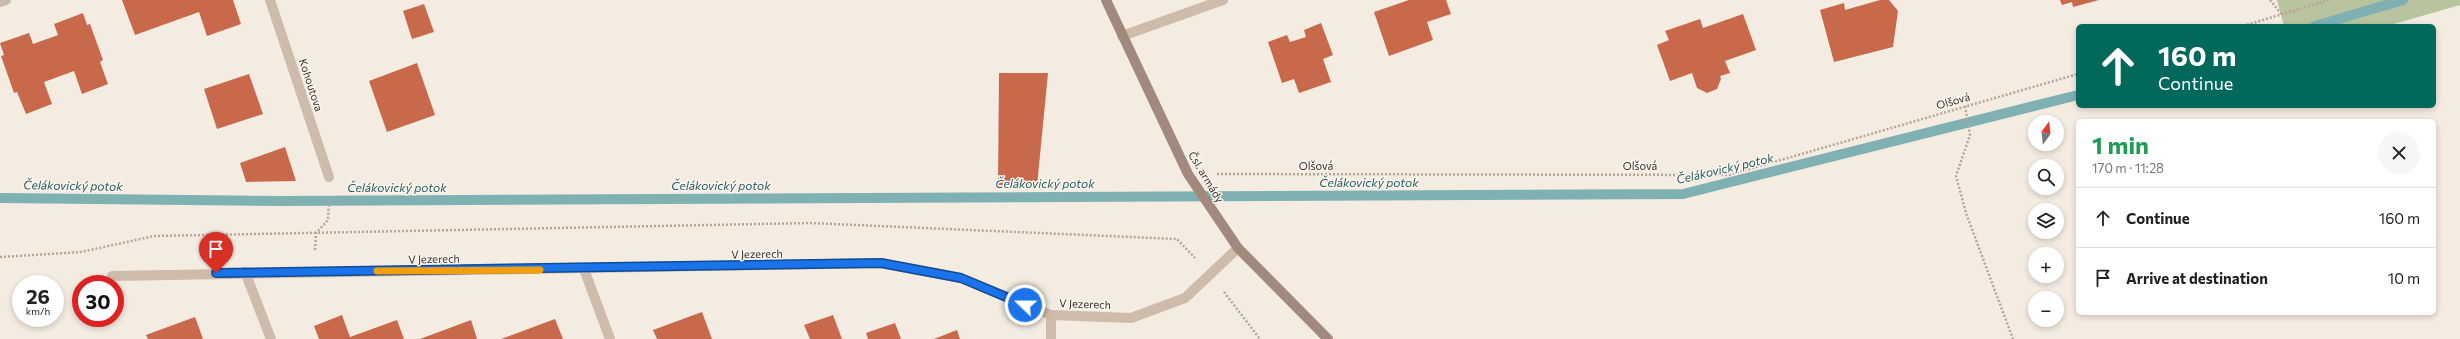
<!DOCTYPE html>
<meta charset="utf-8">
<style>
:root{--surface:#fff;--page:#f6f6f6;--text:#222;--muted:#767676;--line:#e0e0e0}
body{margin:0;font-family:Commissioner,sans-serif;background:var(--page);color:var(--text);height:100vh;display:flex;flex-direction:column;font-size:15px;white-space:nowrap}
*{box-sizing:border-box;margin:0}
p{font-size:13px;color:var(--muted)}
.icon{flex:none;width:22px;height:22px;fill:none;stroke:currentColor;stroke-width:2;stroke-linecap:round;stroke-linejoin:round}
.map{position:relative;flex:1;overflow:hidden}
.details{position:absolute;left:2076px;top:119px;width:360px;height:196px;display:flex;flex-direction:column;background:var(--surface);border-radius:6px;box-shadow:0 2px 6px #0003}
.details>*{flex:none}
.banner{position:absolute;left:2076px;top:24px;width:360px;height:84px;border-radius:6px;box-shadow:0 2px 6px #0003;background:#00695c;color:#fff;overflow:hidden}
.needle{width:26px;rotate:15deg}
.buttons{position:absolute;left:2028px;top:115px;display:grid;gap:8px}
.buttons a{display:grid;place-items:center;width:36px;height:36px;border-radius:50%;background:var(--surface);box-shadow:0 2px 6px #0003;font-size:20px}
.speed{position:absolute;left:12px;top:275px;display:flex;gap:8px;font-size:20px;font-weight:700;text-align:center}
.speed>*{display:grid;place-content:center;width:52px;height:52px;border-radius:50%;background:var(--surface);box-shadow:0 2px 6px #0003;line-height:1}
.speed small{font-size:10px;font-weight:400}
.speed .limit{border:6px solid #d22;background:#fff;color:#111}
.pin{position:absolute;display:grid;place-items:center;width:34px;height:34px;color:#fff;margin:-41px -17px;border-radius:50% 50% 50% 0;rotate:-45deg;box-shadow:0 0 4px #0007}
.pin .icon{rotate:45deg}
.me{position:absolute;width:44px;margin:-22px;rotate:292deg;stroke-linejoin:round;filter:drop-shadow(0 0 3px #0008)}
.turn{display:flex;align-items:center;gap:14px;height:84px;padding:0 16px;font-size:18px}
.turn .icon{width:52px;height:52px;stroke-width:2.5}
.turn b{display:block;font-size:28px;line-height:34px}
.round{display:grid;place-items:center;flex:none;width:42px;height:42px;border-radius:21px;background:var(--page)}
.headline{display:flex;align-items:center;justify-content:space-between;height:68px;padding:0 16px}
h1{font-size:24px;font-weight:700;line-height:30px;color:#1e9e55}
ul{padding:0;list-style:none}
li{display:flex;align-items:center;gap:12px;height:60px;padding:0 16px;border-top:1px solid var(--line)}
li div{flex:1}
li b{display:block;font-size:15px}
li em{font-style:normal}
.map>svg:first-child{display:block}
.green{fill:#b8c4a0}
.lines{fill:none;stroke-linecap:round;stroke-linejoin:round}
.stream{stroke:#7fb0b2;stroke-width:10}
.building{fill:#c8694b}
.path{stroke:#b9a596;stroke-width:2.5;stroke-dasharray:2 2;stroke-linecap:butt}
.street{stroke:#cdbbac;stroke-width:10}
.secondary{stroke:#a18a7d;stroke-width:10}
.route-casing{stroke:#114b97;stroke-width:10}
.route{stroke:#1a73e8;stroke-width:7}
.slow{stroke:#f59e0b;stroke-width:7}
.labels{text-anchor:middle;stroke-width:3;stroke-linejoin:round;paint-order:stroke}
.street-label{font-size:11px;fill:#3b302b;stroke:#fbf5ee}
.water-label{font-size:12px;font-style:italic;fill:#1f5a5e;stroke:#fbf5ee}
</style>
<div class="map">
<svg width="2460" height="339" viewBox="0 0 2460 339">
<rect width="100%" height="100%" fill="#f4ebe1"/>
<path class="green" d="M2277 0H2460V5L2387 26H2284Z"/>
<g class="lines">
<g class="stream">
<path d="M2315 26 2403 0"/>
<path d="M0 198 280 201 1683 194 2078 95"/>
</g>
</g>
<g class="building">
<path d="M122 0H233L241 24 207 36 199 12 135 35Z"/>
<path d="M1409 0H1446L1451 14 1427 22 1433 40 1389 56 1374 12Z"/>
<path d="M1880 0H1889L1898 11 1893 47 1834 62 1820 10 1844 3 1845 10Z"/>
<path d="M2060 0H2099L2073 7 2072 2 2062 5Z"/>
<path d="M424 4 434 32 412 39 403 11Z"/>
<path d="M83 13 87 25 90 24 103 60 100 62 108 84 82 94 74 71 44 82 52 104 26 114 17 92 14 93 1 56 4 55 0 43 29 33 33 44 58 35 54 24Z"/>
<path d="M1743 14 1756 50 1725 61 1730 73 1720 76 1721 79 1717 89 1707 93 1697 88 1692 73 1670 81 1657 45 1669 40 1665 31 1700 19 1703 28Z"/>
<path d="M1321 23 1333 55 1323 59 1331 82 1299 93 1294 79 1282 83 1268 42 1287 35 1290 42 1306 37 1304 30Z"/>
<path d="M417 63 435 115 387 132 369 81Z"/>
<path d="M999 73H1048L1037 186 998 185Z"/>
<path d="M249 74 263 114 217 129 204 89Z"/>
<path d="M285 147 296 181 246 182 240 163Z"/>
<path d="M702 312 712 339H657L653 330Z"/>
<path d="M342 315 350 337 397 320 404 339H319L314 326Z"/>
<path d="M833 315 842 339H810L804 325Z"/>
<path d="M195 317 203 339H148L146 335Z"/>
<path d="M555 319 563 339H501Z"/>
<path d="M471 320 477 339H420Z"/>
<path d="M895 323 901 339H868L866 333Z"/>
<path d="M957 330 960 339H934Z"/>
</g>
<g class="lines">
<g class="path">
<path d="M2270 0 2282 15"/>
<path d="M2243 26 2329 0"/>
<path d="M1965 106 1970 135 1956 176 1966 213 2013 339"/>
<path d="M1217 174 1729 175 2078 74"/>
<path d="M315 250 316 233 328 220 329 200"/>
<path d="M0 257 81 252 154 236 810 223 1177 239 1195 258"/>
<path d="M1224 292 1260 339"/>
</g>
<g class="street">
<path d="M270 0 329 177"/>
<path d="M0 2 6 0"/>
<path d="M1122 36 1223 0"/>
<path d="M584 269 610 339"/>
<path d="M245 272 271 339"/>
<path d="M112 276 881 263 961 278 1051 315 1131 318 1185 298 1238 248"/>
<path d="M1051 339V315"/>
</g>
<path class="secondary" d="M1106 0 1188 174 1238 248 1328 339"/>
</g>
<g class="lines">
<defs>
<path id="route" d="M216 273 881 263 961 278 1025 305"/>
</defs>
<use href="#route" class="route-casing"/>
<use href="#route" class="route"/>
<path class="slow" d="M377 271 540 270"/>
</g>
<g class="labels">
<g class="street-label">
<text transform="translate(311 85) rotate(72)" y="4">Kohoutova</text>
<text transform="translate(1953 101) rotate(-16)" y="4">Olšová</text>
<text x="1316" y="170">Olšová</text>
<text x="1640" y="170">Olšová</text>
<text transform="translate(1206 177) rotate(59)" y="4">Čsl. armády</text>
<text transform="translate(757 254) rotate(-1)" y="4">V Jezerech</text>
<text transform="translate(434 259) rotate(-1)" y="4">V Jezerech</text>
<text transform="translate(1085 304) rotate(2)" y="4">V Jezerech</text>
</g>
<g class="water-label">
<text transform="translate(1725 169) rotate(-13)" y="4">Čelákovický potok</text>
<text x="1369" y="187">Čelákovický potok</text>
<text x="1045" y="188">Čelákovický potok</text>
<text transform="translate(73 186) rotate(1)" y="4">Čelákovický potok</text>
<text x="721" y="190">Čelákovický potok</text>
<text x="397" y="192">Čelákovický potok</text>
</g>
</g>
</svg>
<div class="buttons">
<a><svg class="needle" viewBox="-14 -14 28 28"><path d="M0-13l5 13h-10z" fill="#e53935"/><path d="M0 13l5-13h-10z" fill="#767676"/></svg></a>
<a><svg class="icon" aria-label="search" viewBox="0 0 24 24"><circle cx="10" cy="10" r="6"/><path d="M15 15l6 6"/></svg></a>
<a><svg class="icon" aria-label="layers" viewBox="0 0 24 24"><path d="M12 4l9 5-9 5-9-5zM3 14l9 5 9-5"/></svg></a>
<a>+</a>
<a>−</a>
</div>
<div class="speed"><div>26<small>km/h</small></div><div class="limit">30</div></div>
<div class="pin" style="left:216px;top:273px;background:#d93025"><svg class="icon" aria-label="arrive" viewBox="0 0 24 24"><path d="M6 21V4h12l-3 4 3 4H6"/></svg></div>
<svg class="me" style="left:1025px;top:305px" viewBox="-20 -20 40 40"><circle r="17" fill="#1a73e8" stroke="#fff" stroke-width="3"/><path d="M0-11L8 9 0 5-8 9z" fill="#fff"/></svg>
<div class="banner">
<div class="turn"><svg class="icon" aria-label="ahead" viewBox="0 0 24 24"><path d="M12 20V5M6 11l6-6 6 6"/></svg><div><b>160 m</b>Continue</div></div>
</div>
<section class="details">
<div class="headline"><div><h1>1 min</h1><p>170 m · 11:28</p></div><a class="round"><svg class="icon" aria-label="close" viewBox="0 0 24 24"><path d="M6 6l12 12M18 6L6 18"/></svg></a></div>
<ul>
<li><svg class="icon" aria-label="ahead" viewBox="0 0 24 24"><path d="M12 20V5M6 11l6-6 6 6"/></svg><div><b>Continue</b></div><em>160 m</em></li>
<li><svg class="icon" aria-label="arrive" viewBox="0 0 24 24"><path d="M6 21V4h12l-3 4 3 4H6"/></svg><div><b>Arrive at destination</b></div><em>10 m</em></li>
</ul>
</section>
</div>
